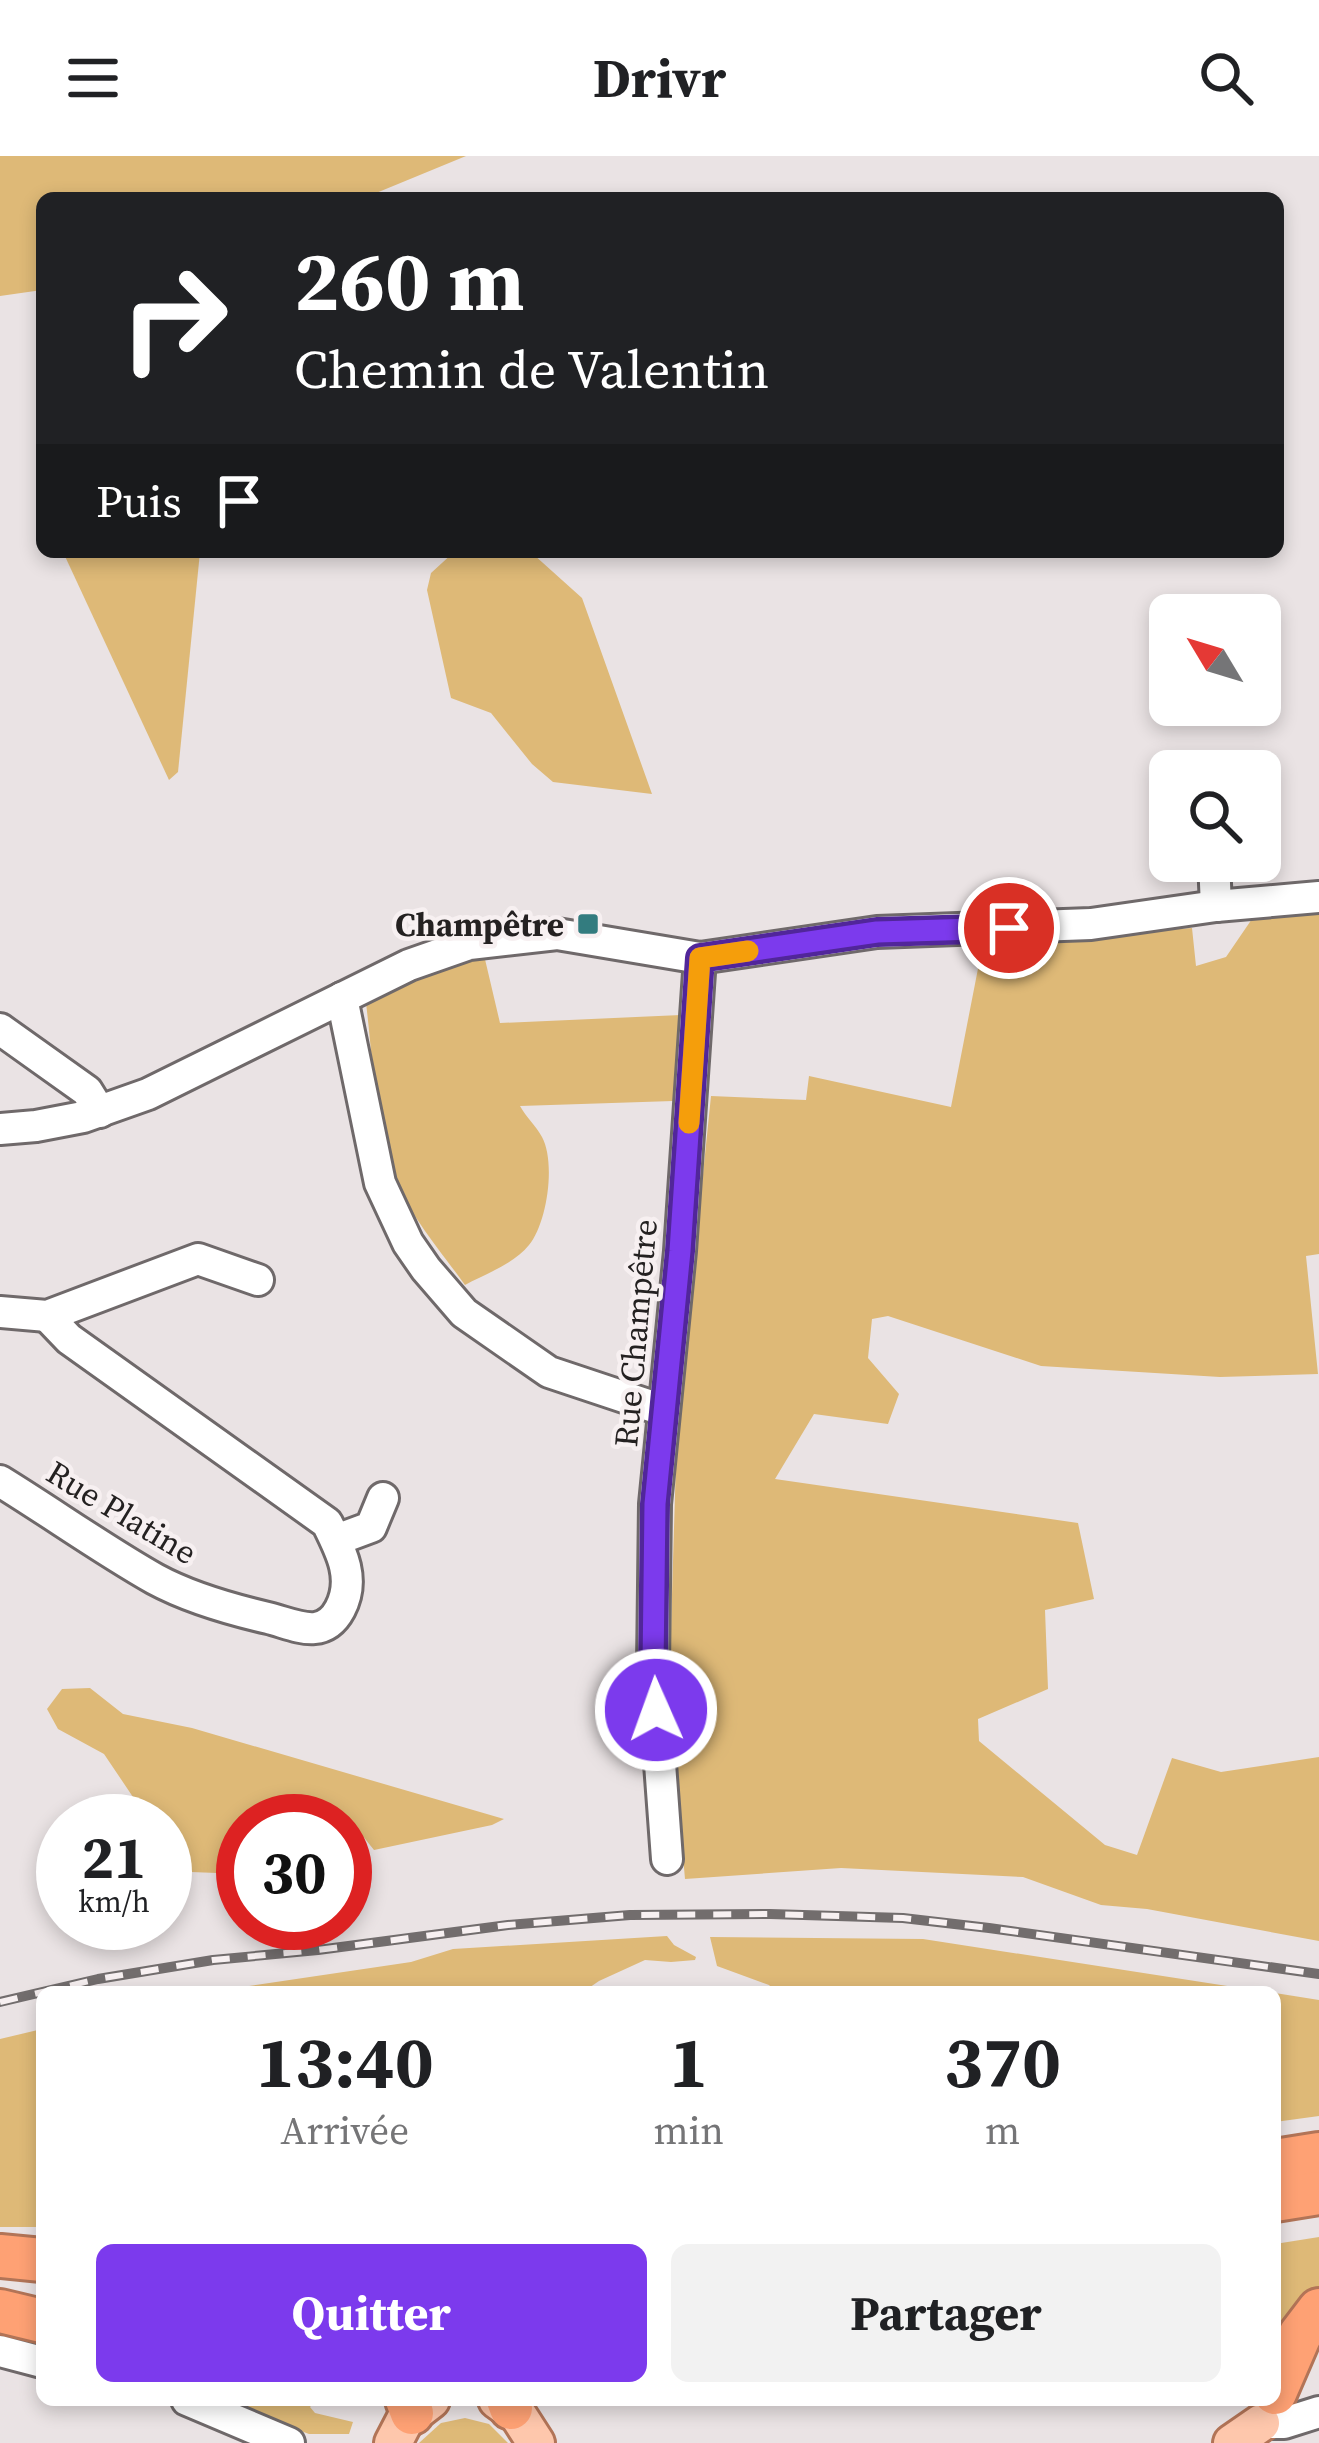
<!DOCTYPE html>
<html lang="fr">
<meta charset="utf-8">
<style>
:root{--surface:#fff;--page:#f2f2f2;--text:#202124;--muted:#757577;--accent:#7c3aed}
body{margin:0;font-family:"Source Serif 4",serif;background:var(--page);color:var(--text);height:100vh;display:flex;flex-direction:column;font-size:45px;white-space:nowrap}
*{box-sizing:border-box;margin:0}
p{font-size:39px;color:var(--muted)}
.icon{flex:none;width:66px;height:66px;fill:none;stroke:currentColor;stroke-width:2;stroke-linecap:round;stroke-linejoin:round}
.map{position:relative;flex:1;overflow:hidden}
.details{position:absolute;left:36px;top:1830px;width:1245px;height:420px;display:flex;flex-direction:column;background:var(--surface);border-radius:18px;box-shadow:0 6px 18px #0003}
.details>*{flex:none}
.banner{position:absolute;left:36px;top:36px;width:1248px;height:366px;border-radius:18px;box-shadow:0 6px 18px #0003;background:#202124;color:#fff;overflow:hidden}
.needle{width:78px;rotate:308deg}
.buttons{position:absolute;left:1149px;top:438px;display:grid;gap:24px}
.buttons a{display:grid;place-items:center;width:132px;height:132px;border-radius:18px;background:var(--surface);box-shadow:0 6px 18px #0003;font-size:60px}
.speed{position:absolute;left:36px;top:1638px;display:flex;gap:24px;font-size:60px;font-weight:700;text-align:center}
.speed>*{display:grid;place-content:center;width:156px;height:156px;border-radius:50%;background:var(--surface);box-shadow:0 6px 18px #0003;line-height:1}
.speed small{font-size:30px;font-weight:400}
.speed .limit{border:18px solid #d22;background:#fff;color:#111}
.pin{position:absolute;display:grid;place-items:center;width:102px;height:102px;color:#fff;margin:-51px;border:6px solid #fff;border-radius:50%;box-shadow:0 3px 12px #0007}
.me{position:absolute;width:132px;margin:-66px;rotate:358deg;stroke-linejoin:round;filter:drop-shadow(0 0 9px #0008)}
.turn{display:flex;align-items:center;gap:42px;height:252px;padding:0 60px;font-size:54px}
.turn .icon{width:156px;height:156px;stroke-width:2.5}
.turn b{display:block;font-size:84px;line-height:102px}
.then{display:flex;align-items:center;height:114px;padding:0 60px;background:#0003;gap:24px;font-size:45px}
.eta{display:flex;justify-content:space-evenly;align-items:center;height:204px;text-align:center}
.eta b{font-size:72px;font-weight:700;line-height:84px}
.cta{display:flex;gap:24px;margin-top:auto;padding:24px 60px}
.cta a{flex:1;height:138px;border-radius:18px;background:var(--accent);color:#fff;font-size:48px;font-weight:700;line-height:138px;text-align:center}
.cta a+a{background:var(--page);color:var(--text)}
header{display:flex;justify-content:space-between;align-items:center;height:156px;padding:0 60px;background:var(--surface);font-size:54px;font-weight:700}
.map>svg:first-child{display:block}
.green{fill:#deb977}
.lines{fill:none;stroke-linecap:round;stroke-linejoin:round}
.minor-casing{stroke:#6f696a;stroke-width:36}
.major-casing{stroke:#b27457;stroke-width:42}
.highway-casing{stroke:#b27457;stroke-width:48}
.minor{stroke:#fff;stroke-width:30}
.major{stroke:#fec7ac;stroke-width:36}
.highway{stroke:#fea174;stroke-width:42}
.rail-casing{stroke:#726d6d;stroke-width:10}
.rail{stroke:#f7f0f1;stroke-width:6;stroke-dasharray:18;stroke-linecap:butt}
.route-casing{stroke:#51269a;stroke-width:30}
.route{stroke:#7c3aed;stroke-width:21}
.slow{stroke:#f59e0b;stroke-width:21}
.poi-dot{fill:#337c7f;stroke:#f7f0f1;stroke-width:4.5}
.labels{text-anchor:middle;stroke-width:9;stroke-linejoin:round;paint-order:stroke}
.poi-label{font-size:33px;font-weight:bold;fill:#242121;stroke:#f7f0f1;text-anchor:end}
.street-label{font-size:33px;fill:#242121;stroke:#f7f0f1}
</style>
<header><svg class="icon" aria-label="menu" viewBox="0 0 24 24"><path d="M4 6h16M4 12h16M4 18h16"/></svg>Drivr<svg class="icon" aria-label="search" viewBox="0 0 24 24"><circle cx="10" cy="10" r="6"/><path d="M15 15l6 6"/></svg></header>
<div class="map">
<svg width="1319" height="2287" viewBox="0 0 1319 2287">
<rect width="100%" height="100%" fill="#eae3e4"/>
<g class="green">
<path d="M0 0H466L364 42H42V134L0 140Z"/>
<path d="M63 396H200L178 616 169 624Z"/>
<path d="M454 396 533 398 582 442 652 638 553 626 532 608 491 557 451 542 427 434 431 417Z"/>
<path d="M1319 756V1098L1306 1100 1318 1218 1220 1221 1041 1210 888 1160 872 1163 868 1202 899 1238 888 1268 814 1258 775 1323 1078 1367 1094 1443 1045 1454 1048 1533 978 1563 979 1585 1105 1689 1137 1699 1172 1602 1221 1616 1319 1601V1785L1147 1753 1101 1749 1023 1721 841 1712 685 1723 669 1539 677 1272 711 940 806 944 809 920 951 951 983 787 1192 772 1196 810 1226 801 1254 760Z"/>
<path d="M484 799 500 867 681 859 673 945 520 950C526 961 536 970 542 981 556 1007 547 1067 529 1089 514 1108 485 1118 465 1129 440 1094 408 1058 393 1017 374 963 373 903 366 847L449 808Z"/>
<path d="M90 1532 123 1558 192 1572 504 1663 492 1669 374 1694 350 1664 345 1666 243 1665V1718L191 1716 165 1703V1665H129L133 1641 104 1598 58 1573 47 1553 62 1533Z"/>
<path d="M667 1780 674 1789 696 1801 695 1804 671 1806 645 1804 599 1825 583 1836H208L411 1806 453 1793Z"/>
<path d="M710 1781 923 1783 1266 1836H776L769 1829 717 1810Z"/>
<path d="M1275 1837 1319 1844V1960L1275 1966Z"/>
<path d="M42 1873V2071H0V1883Z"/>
<path d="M1319 2081V2138L1275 2208V2088Z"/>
<path d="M218 2244H316L310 2251 315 2257 353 2266 349 2278H309Z"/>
<path d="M465 2262 489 2268 508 2287H419L441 2267Z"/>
</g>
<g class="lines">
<defs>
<g id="minor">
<path d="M1214 705 1216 750"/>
<path d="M342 842 380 1027 408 1087 426 1113 464 1157 549 1216 663 1254"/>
<path d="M0 873 87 935 100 956"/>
<path d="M0 973 36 970 83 961 148 938 409 809 469 788 557 778 700 802 877 776 1091 768 1216 750 1319 741"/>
<path d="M0 1156 47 1160 198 1103 258 1124"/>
<path d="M0 1325C52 1357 102 1393 155 1423 190 1442 229 1453 268 1462 296 1469 323 1485 340 1453 356 1423 341 1395 327 1367L69 1183 47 1160"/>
<path d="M336 1384 371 1371 383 1342"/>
<path d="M667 1703 653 1512 655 1348 680 1095 700 802"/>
<path d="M0 2195 42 2206"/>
<path d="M187 2244 289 2287"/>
<path d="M1261 2267H1284L1319 2256"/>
</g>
<g id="major">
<path d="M497 2244 518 2259 536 2287"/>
<path d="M393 2287 405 2264 431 2244"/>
<path d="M1232 2287 1261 2267"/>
</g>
<g id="highway">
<path d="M1275 2005 1319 1998"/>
<path d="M1275 2044 1319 2037"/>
<path d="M0 2100 42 2104"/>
<path d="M0 2155 42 2165"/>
<path d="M1275 2237 1300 2179 1319 2154"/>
<path d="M407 2244 412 2257"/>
<path d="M508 2244 511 2252"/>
</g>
</defs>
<use href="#minor" class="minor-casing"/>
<use href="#major" class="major-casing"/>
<use href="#highway" class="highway-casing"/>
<use href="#minor" class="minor"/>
<use href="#major" class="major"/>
<use href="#highway" class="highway"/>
<defs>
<path id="rail" d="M0 1846 98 1823 213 1804 318 1794 508 1769 630 1759 770 1758 903 1762 989 1772 1319 1818"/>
</defs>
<use href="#rail" class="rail-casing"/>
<use href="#rail" class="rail"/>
</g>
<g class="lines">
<defs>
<path id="route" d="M656 1554 653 1512 655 1348 680 1095 700 802 877 776 1009 772"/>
</defs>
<use href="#route" class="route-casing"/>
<use href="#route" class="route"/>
<path class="slow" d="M689 967 700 802 748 795"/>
</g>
<rect class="poi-dot" x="576" y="756" width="24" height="24" rx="6"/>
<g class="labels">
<g class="poi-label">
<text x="564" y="780">Champêtre</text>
</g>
<g class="street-label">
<text transform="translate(635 1177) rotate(-85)" y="12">Rue Champêtre</text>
<text transform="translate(122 1356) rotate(31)" y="12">Rue Platine</text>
</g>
</g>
</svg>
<div class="buttons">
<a><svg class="needle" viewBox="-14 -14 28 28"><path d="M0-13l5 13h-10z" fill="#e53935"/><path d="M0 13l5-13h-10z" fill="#757577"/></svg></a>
<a><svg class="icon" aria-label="search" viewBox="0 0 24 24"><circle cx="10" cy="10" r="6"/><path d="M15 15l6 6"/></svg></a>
</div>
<div class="speed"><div>21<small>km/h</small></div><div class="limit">30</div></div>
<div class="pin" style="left:1009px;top:772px;background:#d93025"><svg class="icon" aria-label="arrive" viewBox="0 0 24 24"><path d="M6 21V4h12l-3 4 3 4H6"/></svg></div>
<svg class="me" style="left:656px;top:1554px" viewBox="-20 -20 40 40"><circle r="17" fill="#7c3aed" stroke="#fff" stroke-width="3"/><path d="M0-11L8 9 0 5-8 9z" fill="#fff"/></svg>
<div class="banner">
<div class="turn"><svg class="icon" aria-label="right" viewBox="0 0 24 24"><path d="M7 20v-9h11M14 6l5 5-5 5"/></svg><div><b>260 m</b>Chemin de Valentin</div></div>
<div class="then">Puis<svg class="icon" aria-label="arrive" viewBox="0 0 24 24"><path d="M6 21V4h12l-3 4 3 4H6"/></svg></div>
</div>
<section class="details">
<div class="eta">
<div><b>13:40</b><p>Arrivée</p></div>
<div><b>1</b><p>min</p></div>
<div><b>370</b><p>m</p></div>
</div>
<div class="cta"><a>Quitter</a><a>Partager</a></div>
</section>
</div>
